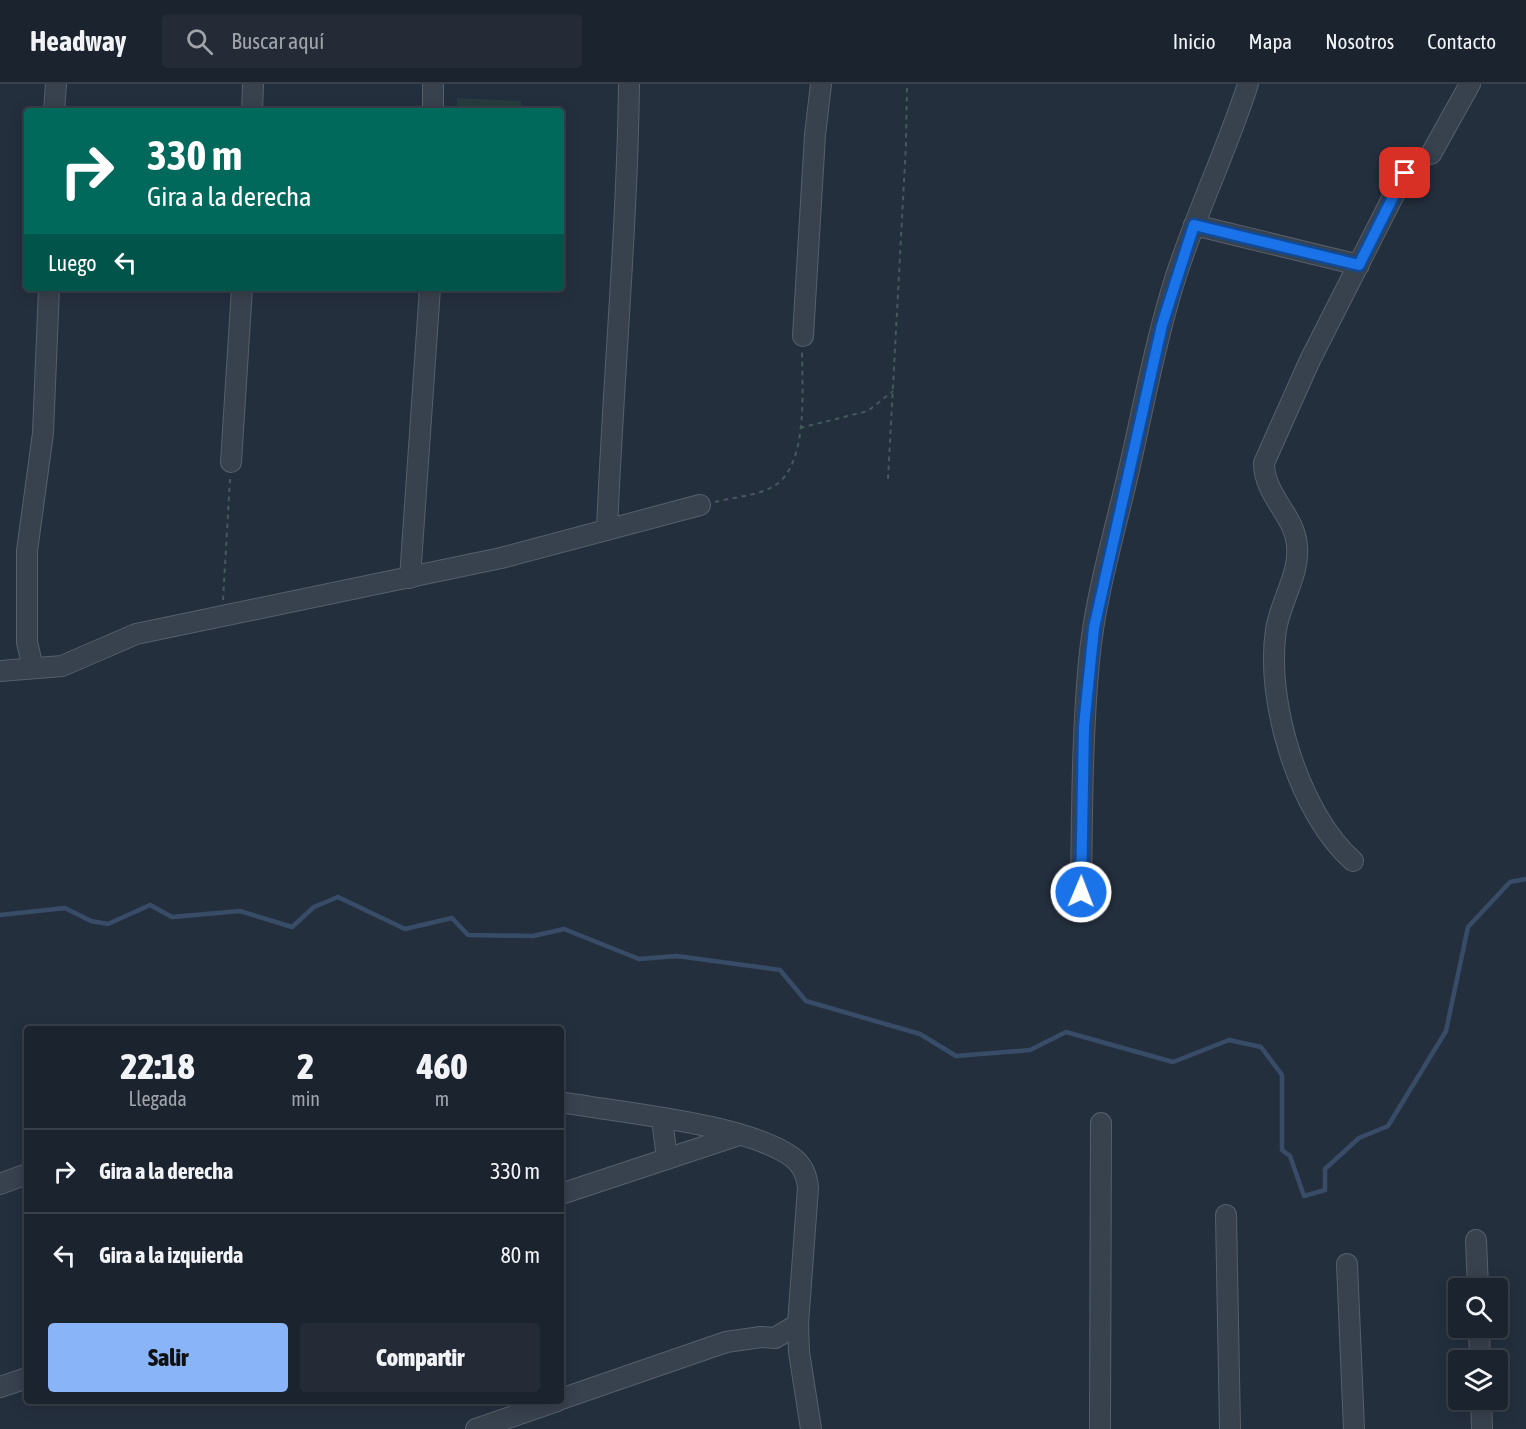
<!DOCTYPE html>
<html lang="es">
<meta charset="utf-8">
<style>
:root{--surface:#1b232e;--page:#242b36;--text:#f1f3f6;--muted:#a0a4aa;--line:#39404a;--accent:#8ab4f8}
body{margin:0;font-family:"Asap Condensed",sans-serif;background:var(--page);color:var(--text);height:100vh;display:flex;flex-direction:column;font-size:22px;white-space:nowrap}
*{box-sizing:border-box;margin:0}
p{font-size:20px;color:var(--muted)}
.icon{flex:none;width:33px;height:33px;fill:none;stroke:currentColor;stroke-width:2;stroke-linecap:round;stroke-linejoin:round}
.map{position:relative;flex:1;overflow:hidden}
.panel{position:absolute;left:24px;top:942px;width:540px;height:378px;display:flex;flex-direction:column;background:var(--surface);border-radius:6px;box-shadow:0 3px 15px #0003,0 0 0 2px var(--line)}
.panel>*{flex:none}
.hud{position:absolute;left:24px;top:24px;width:540px;height:183px;border-radius:6px;box-shadow:0 3px 15px #0003,0 0 0 2px var(--line);background:#00695c;color:#fff;overflow:hidden}
.tools{position:absolute;left:1448px;top:1194px;display:grid;gap:12px}
.tools a{display:grid;place-items:center;width:60px;height:60px;border-radius:6px;background:var(--surface);box-shadow:0 3px 15px #0003,0 0 0 2px var(--line);font-size:30px}
.pin{position:absolute;display:grid;place-items:center;width:51px;height:51px;color:#fff;margin:-26px;border-radius:12px;box-shadow:0 3px 9px #0006}
.me{position:absolute;width:66px;margin:-33px;rotate:1deg;stroke-linejoin:round;filter:drop-shadow(0 0 4px #0008)}
.turn{display:flex;align-items:center;gap:21px;height:126px;padding:0 24px;font-size:27px}
.turn .icon{width:78px;height:78px;stroke-width:2.5}
.turn b{display:block;font-size:42px;line-height:51px}
.then{display:flex;align-items:center;height:57px;padding:0 24px;background:#0003;gap:12px;font-size:22px}
.eta{display:flex;justify-content:space-evenly;align-items:center;height:102px;text-align:center}
.eta b{font-size:36px;font-weight:800;line-height:42px}
.cta{display:flex;gap:12px;margin-top:auto;padding:12px 24px}
.cta a{flex:1;height:69px;border-radius:6px;background:var(--accent);color:#111;font-size:24px;font-weight:800;line-height:69px;text-align:center}
.cta a+a{background:var(--page);color:var(--text)}
ul{padding:0;list-style:none}
li{display:flex;align-items:center;gap:18px;height:84px;padding:0 24px;border-top:2px solid var(--line)}
li div{flex:1}
li b{display:block;font-size:22px}
li em{font-style:normal}
header{display:flex;align-items:center;gap:36px;box-sizing:border-box;height:84px;padding:0 30px;background:var(--surface);border-bottom:2px solid var(--line)}
header strong{font-size:28px}
nav{display:flex;gap:33px;margin-inline-start:auto;font-size:21px}
.search{width:420px;height:54px;background:var(--page);display:flex;align-items:center;gap:15px;box-sizing:border-box;padding:0 21px;border-radius:6px;color:var(--muted);font-size:22px}
.map>svg:first-child{display:block}
.green{fill:#263c3f}
.lines{fill:none;stroke-linecap:round;stroke-linejoin:round}
.stream{stroke:#394c67;stroke-width:4.5}
.minor-casing{stroke:#565f6c;stroke-width:22}
.path{stroke:#44595c;stroke-width:2;stroke-dasharray:4.5 4.5;stroke-linecap:butt}
.minor{stroke:#38414e;stroke-width:20}
.route-casing{stroke:#114b97;stroke-width:15}
.route{stroke:#1a73e8;stroke-width:10}
</style>
<header>
<strong>Headway</strong>
<div class="search"><svg class="icon" aria-label="search" viewBox="0 0 24 24"><circle cx="10" cy="10" r="6"/><path d="M15 15l6 6"/></svg>Buscar aquí</div>
<nav><a>Inicio</a><a>Mapa</a><a>Nosotros</a><a>Contacto</a></nav>
</header>
<div class="map">
<svg width="1526" height="1345" viewBox="0 0 1526 1345">
<rect width="100%" height="100%" fill="#242f3e"/>
<path class="green" d="M457 14 521 17V27H457Z"/>
<g class="lines">
<path class="stream" d="M0 831 65 824 91 837 108 840 150 821 172 833 240 827 292 843 314 823 338 813 405 845 452 834 468 851 533 852 564 845 639 875 677 872 780 886 806 917 920 950 956 972 1030 966 1066 948 1173 978 1229 956 1261 963 1282 991V1066L1290 1072 1304 1112 1325 1106V1085L1359 1054 1388 1042 1446 947 1468 843 1510 798 1526 795"/>
<defs>
<g id="minor">
<path d="M54 27 56 0"/>
<path d="M252 27 253 0"/>
<path d="M433 27V0"/>
<path d="M1431 70 1470 0"/>
<path d="M1194 141 1359 181"/>
<path d="M803 252 815 51 821 0"/>
<path d="M231 378 242 204"/>
<path d="M607 446C613 297 627 149 629 0"/>
<path d="M410 494 430 204"/>
<path d="M33 584 27 558V467L43 349 49 204"/>
<path d="M0 587 62 582 136 550 501 474 700 421"/>
<path d="M1353 777C1299 729 1265 617 1276 546 1280 518 1300 490 1297 462 1295 431 1264 412 1264 379L1310 276 1405 89"/>
<path d="M1081 808C1082 731 1082 653 1089 577 1095 513 1114 451 1128 390 1143 325 1155 259 1175 195 1196 129 1227 66 1248 0"/>
<path d="M561 1018C621 1029 744 1039 792 1073 803 1081 807 1091 808 1104L798 1240 799 1268 811 1345"/>
<path d="M662 1035 667 1075"/>
<path d="M0 1100 27 1090"/>
<path d="M561 1110 739 1051"/>
<path d="M1226 1131 1230 1345"/>
<path d="M1476 1156 1478 1204"/>
<path d="M1347 1180 1354 1345"/>
<path d="M1479 1244 1480 1276"/>
<path d="M0 1303 27 1294"/>
<path d="M561 1315 726 1258 761 1253 775 1254 798 1240"/>
<path d="M1481 1316 1482 1345"/>
<path d="M476 1345 557 1317"/>
<path d="M1100 1345 1101 1039"/>
</g>
</defs>
<use href="#minor" class="minor-casing"/>
<g class="path">
<path d="M800 344 868 327 893 307"/>
<path d="M888 395 906 60 907 0"/>
<path d="M715 418C733 413 758 412 774 402 809 381 802 304 802 267"/>
<path d="M223 516 230 395"/>
</g>
<use href="#minor" class="minor"/>
</g>
<g class="lines">
<defs>
<path id="route" d="M1081 808 1084 642 1094 544 1162 241 1194 141 1359 181 1405 89"/>
</defs>
<use href="#route" class="route-casing"/>
<use href="#route" class="route"/>
</g>
</svg>
<div class="tools">
<a><svg class="icon" aria-label="search" viewBox="0 0 24 24"><circle cx="10" cy="10" r="6"/><path d="M15 15l6 6"/></svg></a>
<a><svg class="icon" aria-label="layers" viewBox="0 0 24 24"><path d="M12 4l9 5-9 5-9-5zM3 14l9 5 9-5"/></svg></a>
</div>
<div class="pin" style="left:1405px;top:89px;background:#d93025"><svg class="icon" aria-label="arrive" viewBox="0 0 24 24"><path d="M6 21V4h12l-3 4 3 4H6"/></svg></div>
<svg class="me" style="left:1081px;top:808px" viewBox="-20 -20 40 40"><circle r="17" fill="#1a73e8" stroke="#fff" stroke-width="3"/><path d="M0-11L8 9 0 5-8 9z" fill="#fff"/></svg>
<div class="hud">
<div class="turn"><svg class="icon" aria-label="right" viewBox="0 0 24 24"><path d="M7 20v-9h11M14 6l5 5-5 5"/></svg><div><b>330 m</b>Gira a la derecha</div></div>
<div class="then">Luego<svg class="icon" aria-label="left" viewBox="0 0 24 24"><path d="M17 20v-9H6M10 6l-5 5 5 5"/></svg></div>
</div>
<section class="panel">
<div class="eta">
<div><b>22:18</b><p>Llegada</p></div>
<div><b>2</b><p>min</p></div>
<div><b>460</b><p>m</p></div>
</div>
<ul>
<li><svg class="icon" aria-label="right" viewBox="0 0 24 24"><path d="M7 20v-9h11M14 6l5 5-5 5"/></svg><div><b>Gira a la derecha</b></div><em>330 m</em></li>
<li><svg class="icon" aria-label="left" viewBox="0 0 24 24"><path d="M17 20v-9H6M10 6l-5 5 5 5"/></svg><div><b>Gira a la izquierda</b></div><em>80 m</em></li>
</ul>
<div class="cta"><a>Salir</a><a>Compartir</a></div>
</section>
</div>
